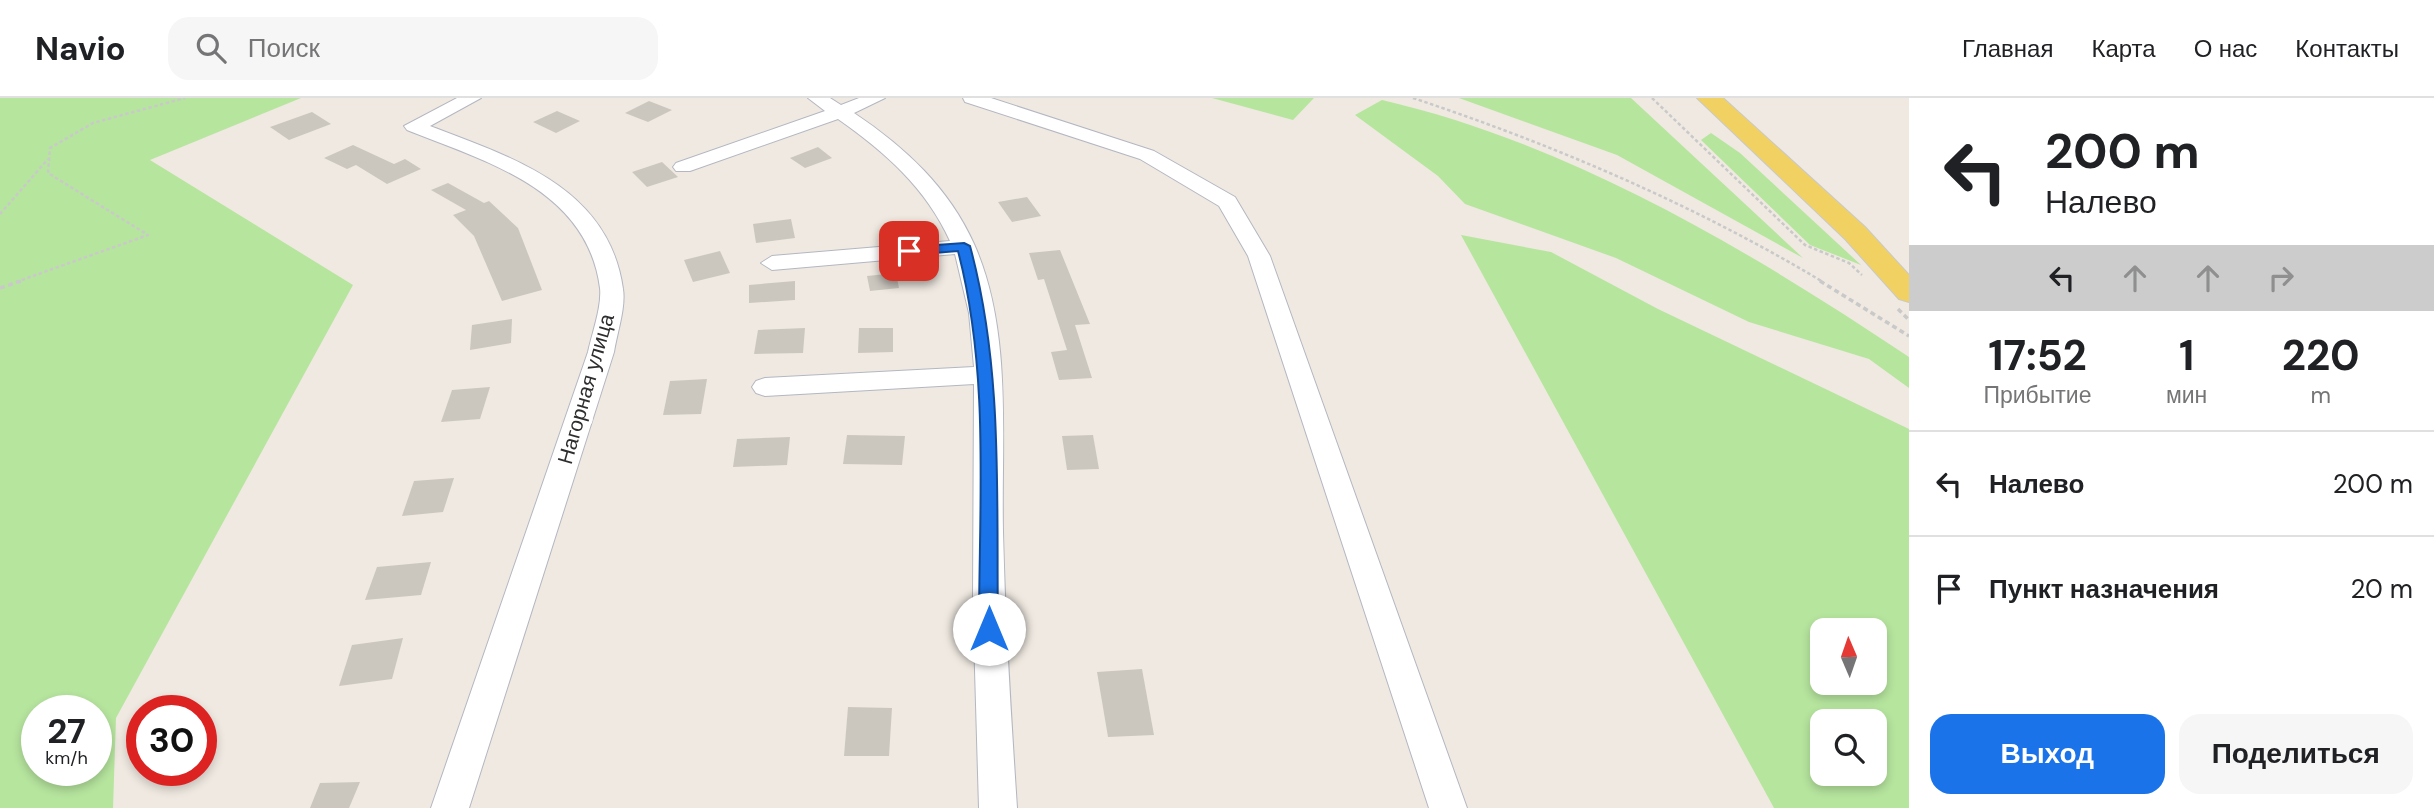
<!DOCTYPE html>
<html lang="ru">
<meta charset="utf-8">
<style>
:root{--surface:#fff;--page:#f6f6f6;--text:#202124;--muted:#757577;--line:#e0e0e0;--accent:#1a73e8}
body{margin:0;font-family:"DM Sans",sans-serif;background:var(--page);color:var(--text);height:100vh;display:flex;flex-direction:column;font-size:26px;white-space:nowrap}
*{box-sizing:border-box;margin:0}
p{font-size:23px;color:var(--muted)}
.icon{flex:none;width:38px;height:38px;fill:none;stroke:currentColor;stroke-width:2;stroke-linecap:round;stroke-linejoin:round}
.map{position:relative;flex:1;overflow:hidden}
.drawer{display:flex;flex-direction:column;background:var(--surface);width:525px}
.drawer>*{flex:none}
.guide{background:#fff;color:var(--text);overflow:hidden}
.needle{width:46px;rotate:358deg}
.buttons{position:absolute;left:1810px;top:520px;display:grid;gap:14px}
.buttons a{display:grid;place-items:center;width:77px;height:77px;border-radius:14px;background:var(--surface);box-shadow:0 4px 10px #0003;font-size:35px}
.speed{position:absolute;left:21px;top:597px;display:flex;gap:14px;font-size:35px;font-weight:700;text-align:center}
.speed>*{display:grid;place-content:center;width:91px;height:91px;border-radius:50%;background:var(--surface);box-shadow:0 4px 10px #0003;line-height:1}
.speed small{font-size:18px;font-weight:400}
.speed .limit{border:10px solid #d22;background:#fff;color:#111}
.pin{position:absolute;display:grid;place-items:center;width:60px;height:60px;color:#fff;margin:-30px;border-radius:14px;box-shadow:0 4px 10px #0006}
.me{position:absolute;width:77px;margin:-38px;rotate:0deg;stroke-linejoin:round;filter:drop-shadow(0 0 5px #0008)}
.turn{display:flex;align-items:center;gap:24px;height:147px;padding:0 21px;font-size:32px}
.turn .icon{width:91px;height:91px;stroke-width:2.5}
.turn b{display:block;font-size:49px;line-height:60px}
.lanes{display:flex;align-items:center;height:66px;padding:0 21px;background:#0003;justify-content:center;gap:35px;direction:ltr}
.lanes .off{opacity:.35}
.eta{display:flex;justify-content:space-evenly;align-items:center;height:119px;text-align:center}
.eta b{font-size:42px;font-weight:700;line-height:49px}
.action{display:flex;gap:14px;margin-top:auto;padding:14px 21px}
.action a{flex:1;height:80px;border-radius:21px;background:var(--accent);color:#fff;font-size:28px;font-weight:700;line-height:80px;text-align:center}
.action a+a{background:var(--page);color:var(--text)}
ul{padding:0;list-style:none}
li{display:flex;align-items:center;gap:21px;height:105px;padding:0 21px;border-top:2px solid var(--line)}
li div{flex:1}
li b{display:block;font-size:26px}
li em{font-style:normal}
header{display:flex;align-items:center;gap:42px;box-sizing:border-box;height:98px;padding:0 35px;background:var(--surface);border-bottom:2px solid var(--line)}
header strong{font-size:33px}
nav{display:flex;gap:38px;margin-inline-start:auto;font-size:24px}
.search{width:490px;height:63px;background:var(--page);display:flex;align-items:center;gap:18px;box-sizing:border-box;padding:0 24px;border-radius:21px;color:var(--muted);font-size:26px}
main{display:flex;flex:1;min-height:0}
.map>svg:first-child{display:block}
.green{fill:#b6e59e;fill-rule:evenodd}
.building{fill:#cbc7bf}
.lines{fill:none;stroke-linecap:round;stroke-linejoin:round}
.minor-casing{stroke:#b4b7c1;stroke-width:2}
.major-casing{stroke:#c9c9c9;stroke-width:2}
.path-far1{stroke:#c9c9c9;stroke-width:2.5;stroke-dasharray:3.5 2.5;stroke-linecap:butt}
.path{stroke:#c9c9c9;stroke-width:3.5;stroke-dasharray:5 3.5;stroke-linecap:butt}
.minor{fill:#fff;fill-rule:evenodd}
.major{fill:#f2d163;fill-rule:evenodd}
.route{fill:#1a73e8;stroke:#114b97;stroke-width:2}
.labels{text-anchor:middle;stroke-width:7;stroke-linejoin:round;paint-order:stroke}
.street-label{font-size:21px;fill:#2e2e2e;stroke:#fff}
</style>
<header>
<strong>Navio</strong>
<div class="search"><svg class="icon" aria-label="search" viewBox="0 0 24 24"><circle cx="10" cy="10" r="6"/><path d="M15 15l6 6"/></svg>Поиск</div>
<nav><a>Главная</a><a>Карта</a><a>О нас</a><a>Контакты</a></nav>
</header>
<main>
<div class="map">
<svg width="1909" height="710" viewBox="0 0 1909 710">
<rect width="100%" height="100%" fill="#efe9e1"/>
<g class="green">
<path d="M0 0H301L150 62 353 187 116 620 113 710H0ZM37 612H96V672H37Z"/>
<path d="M1212 0H1314L1293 22Z"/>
<path d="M1459 0H1631L1803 160 1617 57Z"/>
<path d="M1382 2C1569 45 1751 153 1909 259V290L1869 261 1749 224 1616 160 1465 106 1438 78 1355 17Z"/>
<path d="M1711 35 1740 55 1861 167 1810 147 1701 42Z"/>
<path d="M1461 137 1551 154 1658 211 1909 331V710H1774ZM1822 532H1874V584H1822ZM1822 623H1874V676H1822Z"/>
</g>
<g class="building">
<path d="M649 3 672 12 648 24 625 15Z"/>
<path d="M557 13 580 23 556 35 533 24Z"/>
<path d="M312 14 331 26 289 42 270 29Z"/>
<path d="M353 47 394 66 405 61 421 71 387 86 356 67 347 71 324 60Z"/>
<path d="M818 49 832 60 805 70 790 60Z"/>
<path d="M662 64 678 79 647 89 632 74Z"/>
<path d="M448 85 484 105 489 103 518 130 542 192 502 203 474 138 453 117 466 112 431 92Z"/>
<path d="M1027 99 1041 118 1012 124 998 104Z"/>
<path d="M791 121 795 140 756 145 753 126Z"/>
<path d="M1060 152 1090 226 1075 227 1092 280 1059 282 1051 254 1067 252 1044 181 1038 182 1029 155Z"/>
<path d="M720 153 730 175 693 184 684 162Z"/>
<path d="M896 175 899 190 870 193 867 178Z"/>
<path d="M795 183V202L749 205V187Z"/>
<path d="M512 221 511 245 470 252 472 227Z"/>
<path d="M805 230 803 255 754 256 758 232Z"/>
<path d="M859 230H893V254L858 255Z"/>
<path d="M707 281 701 316 663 317 670 283Z"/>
<path d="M490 289 480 321 441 324 452 292Z"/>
<path d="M847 337 905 338 902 367 843 366Z"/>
<path d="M1093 337 1099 371 1067 372 1062 338Z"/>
<path d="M790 339 787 367 733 369 737 341Z"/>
<path d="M454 380 443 414 402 418 414 383Z"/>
<path d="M431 464 421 497 365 502 377 469Z"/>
<path d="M403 540 392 581 339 588 352 547Z"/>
<path d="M1142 571 1154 637 1108 639 1097 574Z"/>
<path d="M848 609 892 610 889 658H844Z"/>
<path d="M360 684 349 710H310L320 685Z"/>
</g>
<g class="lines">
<defs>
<g id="minor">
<path d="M457 0H481L430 28C511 59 609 89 623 191 626 209 617 235 614 254L469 710H431L588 254C592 235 602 209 600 190 587 91 487 64 407 32L404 28Z"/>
<path d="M808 0H830L841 7 859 0H885L854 15C905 49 949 90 974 146 1013 233 1001 341 1003 434 1005 526 1011 618 1017 710H979L973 503 974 286 765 298 756 295 752 289 756 283 765 280 974 269 969 215 955 156 772 172 761 165 772 158 950 143C926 90 885 54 838 21L690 73H676L673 69 676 65 825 13Z"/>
<path d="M963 0H991L1154 53 1235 99 1270 158 1467 710H1429L1248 158 1219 108 1140 61 965 4Z"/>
</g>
<path id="major" d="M1697 0H1723L1865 129 1909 177V204L1899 201 1845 141Z"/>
</defs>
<use href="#minor" class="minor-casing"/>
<use href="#major" class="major-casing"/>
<g class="path-far1">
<path d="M1413 0C1554 47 1695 107 1823 184"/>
<path d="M1652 0 1805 147 1849 165 1862 177"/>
<path d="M0 116 48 61"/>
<path d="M16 184 148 137 48 75 50 50 93 25 185 0"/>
</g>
<g class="path">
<path d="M1820 183 1909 238"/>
<path d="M0 190 21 183"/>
<path d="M1898 211 1909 222"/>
</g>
<use href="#minor" class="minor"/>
<use href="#major" class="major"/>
</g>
<path class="route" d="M964 145 970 148C1004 273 996 403 998 531L995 537H982L979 531C979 405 990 275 958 153L909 157 903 153 909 149Z"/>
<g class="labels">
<g class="street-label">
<text transform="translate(586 291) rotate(-74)" y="7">Нагорная улица</text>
</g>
</g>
</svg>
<div class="buttons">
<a><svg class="needle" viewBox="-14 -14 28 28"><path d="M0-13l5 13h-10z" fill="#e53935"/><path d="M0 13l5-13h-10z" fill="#757577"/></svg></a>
<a><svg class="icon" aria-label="search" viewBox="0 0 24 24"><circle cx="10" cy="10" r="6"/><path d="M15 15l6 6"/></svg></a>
</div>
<div class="speed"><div>27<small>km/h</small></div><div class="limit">30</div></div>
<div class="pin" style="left:909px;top:153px;background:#d93025"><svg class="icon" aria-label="arrive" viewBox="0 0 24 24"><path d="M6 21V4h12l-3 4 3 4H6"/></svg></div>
<svg class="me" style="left:989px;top:531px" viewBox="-20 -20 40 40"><circle r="19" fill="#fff"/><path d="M0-13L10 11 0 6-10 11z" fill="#1a73e8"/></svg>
</div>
<section class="drawer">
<div class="guide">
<div class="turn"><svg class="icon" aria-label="left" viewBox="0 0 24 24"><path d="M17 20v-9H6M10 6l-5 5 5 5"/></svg><div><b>200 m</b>Налево</div></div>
<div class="lanes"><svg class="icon" aria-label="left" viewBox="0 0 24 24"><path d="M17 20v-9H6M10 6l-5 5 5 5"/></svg><svg class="icon off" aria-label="ahead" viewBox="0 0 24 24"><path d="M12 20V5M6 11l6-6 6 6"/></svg><svg class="icon off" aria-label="ahead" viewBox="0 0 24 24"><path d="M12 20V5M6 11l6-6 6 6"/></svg><svg class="icon off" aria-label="right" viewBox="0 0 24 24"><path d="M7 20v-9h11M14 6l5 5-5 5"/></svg></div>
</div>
<div class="eta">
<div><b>17:52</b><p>Прибытие</p></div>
<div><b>1</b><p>мин</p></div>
<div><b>220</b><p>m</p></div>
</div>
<ul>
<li><svg class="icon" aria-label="left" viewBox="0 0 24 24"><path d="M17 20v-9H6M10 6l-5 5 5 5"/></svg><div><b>Налево</b></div><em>200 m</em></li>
<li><svg class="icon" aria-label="arrive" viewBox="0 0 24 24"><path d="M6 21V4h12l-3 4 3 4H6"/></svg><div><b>Пункт назначения</b></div><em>20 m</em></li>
</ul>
<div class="action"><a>Выход</a><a>Поделиться</a></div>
</section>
</main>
